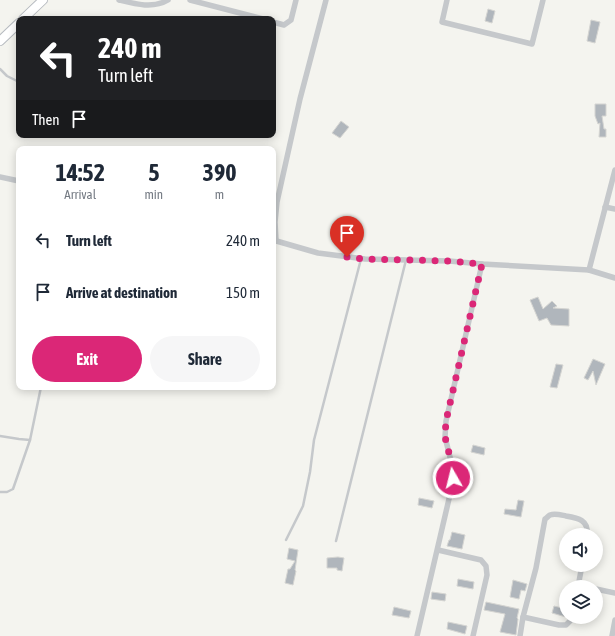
<!DOCTYPE html>
<style>
:root{--surface:#fff;--page:#f6f6f7;--text:#1f2937;--muted:#747a83;--accent:#db2777}
body{margin:0;font-family:"Asap Condensed",sans-serif;background:var(--page);color:var(--text);height:100vh;display:flex;flex-direction:column;font-size:15px;white-space:nowrap}
*{box-sizing:border-box;margin:0}
p{font-size:13px;color:var(--muted)}
.icon{flex:none;width:22px;height:22px;fill:none;stroke:currentColor;stroke-width:2;stroke-linecap:round;stroke-linejoin:round}
.map{position:relative;flex:1;overflow:hidden}
.drawer{position:absolute;left:16px;top:146px;width:260px;height:244px;display:flex;flex-direction:column;background:var(--surface);border-radius:8px;box-shadow:0 2px 10px #0003}
.drawer>*{flex:none}
.top-card{position:absolute;left:16px;top:16px;width:260px;height:122px;border-radius:8px;box-shadow:0 2px 10px #0003;background:#202124;color:#fff;overflow:hidden}
.tools{position:absolute;left:559px;top:528px;display:grid;gap:8px}
.tools a{display:grid;place-items:center;width:44px;height:44px;border-radius:50%;background:var(--surface);box-shadow:0 2px 10px #0003;font-size:20px}
.pin{position:absolute;display:grid;place-items:center;width:34px;height:34px;color:#fff;margin:-41px -17px;border-radius:50% 50% 50% 0;rotate:-45deg;box-shadow:0 0 4px #0007}
.pin .icon{rotate:45deg}
.me{position:absolute;width:44px;margin:-22px;rotate:352deg;stroke-linejoin:round;filter:drop-shadow(0 0 3px #0008)}
.turn{display:flex;align-items:center;gap:14px;height:84px;padding:0 16px;font-size:18px}
.turn .icon{width:52px;height:52px;stroke-width:2.5}
.turn b{display:block;font-size:28px;line-height:34px}
.then{display:flex;align-items:center;height:38px;padding:0 16px;background:#0003;gap:8px;font-size:15px}
.eta{display:flex;justify-content:space-evenly;align-items:center;height:68px;text-align:center}
.eta b{font-size:24px;font-weight:700;line-height:28px}
.primary-button{display:flex;gap:8px;margin-top:auto;padding:8px 16px}
.primary-button a{flex:1;height:46px;border-radius:24px;background:var(--accent);color:#fff;font-size:16px;font-weight:700;line-height:46px;text-align:center}
.primary-button a+a{background:var(--page);color:var(--text)}
ul{padding:0;list-style:none}
li{display:flex;align-items:center;gap:12px;height:52px;padding:0 16px}
li div{flex:1}
li b{display:block;font-size:15px}
li em{font-style:normal}
.map>svg:first-child{display:block}
.building{fill:#b0b6bc;stroke:#d5d5d2}
.lines{fill:none;stroke-linecap:round;stroke-linejoin:round}
.secondary-casing{stroke:#b7bbc0;stroke-width:10}
.lane{stroke:#c5c8cb;stroke-width:2.5}
.street{stroke:#c5c8cb;stroke-width:5.5}
.secondary{stroke:#fff;stroke-width:8}
.route{stroke:#db2777;stroke-width:7;stroke-dasharray:0 12.6}
</style>
<div class="map">
<svg width="615" height="636" viewBox="0 0 615 636">
<rect width="100%" height="100%" fill="#f4f4ef"/>
<g class="building">
<path d="M488 9 495 11 492 23 485 21Z"/>
<path d="M591 20 600 22 595 43 587 41Z"/>
<path d="M595 104H606V116H602L604 129H606V137H599L600 123 598 124 595 116Z"/>
<path d="M341 121 349 127 340 138 332 133Z"/>
<path d="M538 297 543 309 552 301 557 306 553 308 569 309V326L551 325 547 318 539 321 530 300Z"/>
<path d="M593 359 605 364 596 385 593 371 588 380 584 378Z"/>
<path d="M556 364 563 365 557 388 550 387Z"/>
<path d="M473 445 485 448 484 455 471 452Z"/>
<path d="M419 498 434 501 432 508 418 505Z"/>
<path d="M518 500 524 501 521 517 504 514 505 509 516 510Z"/>
<path d="M452 532 465 535 462 549 447 546 449 540H450Z"/>
<path d="M289 548 298 550 295 570 296 571 293 585 285 583 288 569H290L295 561 287 559Z"/>
<path d="M338 557 344 558 342 571 337 570V568H327V558Z"/>
<path d="M458 579 474 582 473 589 457 586Z"/>
<path d="M513 580 527 584 525 591 521 590 519 599 510 597Z"/>
<path d="M432 592 446 594 445 601 431 599Z"/>
<path d="M486 602 519 609 517 618 518 619 516 635 500 632 505 614 484 610Z"/>
<path d="M554 606 566 609V617L552 613Z"/>
<path d="M394 607 411 611 409 618 392 615Z"/>
<path d="M448 622 467 626 465 634 447 629Z"/>
</g>
<g class="lines">
<defs>
<g id="secondary">
<path d="M23 19 43 0"/>
<path d="M0 41 19 23"/>
</g>
</defs>
<use href="#secondary" class="secondary-casing"/>
<g class="lane">
<path d="M0 69 7 76 19 82"/>
<path d="M0 436 19 439 30 440 41 387"/>
<path d="M0 492H7L13 489 30 440"/>
<path d="M286 540 303 506 310 472 314 440 361 259"/>
<path d="M336 541 406 260"/>
</g>
<g class="street">
<path d="M119 0C135 4 153 9 168 0"/>
<path d="M190 0 263 19"/>
<path d="M447 0 442 22 532 44 543 0"/>
<path d="M273 22 284 25 291 20 296 0"/>
<path d="M0 177 19 181"/>
<path d="M605 207 615 209"/>
<path d="M273 240 318 253 365 259 449 261 482 264 589 270 615 278"/>
<path d="M276 241 275 222 277 202 300 99 326 0"/>
<path d="M589 270 615 170"/>
<path d="M438 550 481 560 486 566 487 575 473 636"/>
<path d="M579 584 589 587"/>
<path d="M578 587 582 565"/>
<path d="M596 589 615 593"/>
<path d="M571 617V620L566 625H559L523 617 536 568 545 519C547 518 548 516 550 515 555 513 561 515 566 516 578 518 589 520 587 535"/>
<path d="M417 636 452 486 453 478 452 465 445 437 446 421 482 264"/>
<path d="M520 636 523 617"/>
<path d="M612 636 615 620"/>
</g>
<use href="#secondary" class="secondary"/>
</g>
<g class="lines">
<path class="route" d="M347 257 365 259 450 261 482 264 446 421 445 437 452 465 453 478"/>
</g>
</svg>
<div class="tools">
<a><svg class="icon" aria-label="sound" viewBox="0 0 24 24"><path d="M4 9h4l5-4v14l-5-4H4zM17 9q2 3 0 6"/></svg></a>
<a><svg class="icon" aria-label="layers" viewBox="0 0 24 24"><path d="M12 4l9 5-9 5-9-5zM3 14l9 5 9-5"/></svg></a>
</div>
<div class="pin" style="left:347px;top:257px;background:#d93025"><svg class="icon" aria-label="arrive" viewBox="0 0 24 24"><path d="M6 21V4h12l-3 4 3 4H6"/></svg></div>
<svg class="me" style="left:453px;top:478px" viewBox="-20 -20 40 40"><circle r="17" fill="#db2777" stroke="#fff" stroke-width="3"/><path d="M0-11L8 9 0 5-8 9z" fill="#fff"/></svg>
<div class="top-card">
<div class="turn"><svg class="icon" aria-label="left" viewBox="0 0 24 24"><path d="M17 20v-9H6M10 6l-5 5 5 5"/></svg><div><b>240 m</b>Turn left</div></div>
<div class="then">Then<svg class="icon" aria-label="arrive" viewBox="0 0 24 24"><path d="M6 21V4h12l-3 4 3 4H6"/></svg></div>
</div>
<section class="drawer">
<div class="eta">
<div><b>14:52</b><p>Arrival</p></div>
<div><b>5</b><p>min</p></div>
<div><b>390</b><p>m</p></div>
</div>
<ul>
<li><svg class="icon" aria-label="left" viewBox="0 0 24 24"><path d="M17 20v-9H6M10 6l-5 5 5 5"/></svg><div><b>Turn left</b></div><em>240 m</em></li>
<li><svg class="icon" aria-label="arrive" viewBox="0 0 24 24"><path d="M6 21V4h12l-3 4 3 4H6"/></svg><div><b>Arrive at destination</b></div><em>150 m</em></li>
</ul>
<div class="primary-button"><a>Exit</a><a>Share</a></div>
</section>
</div>
